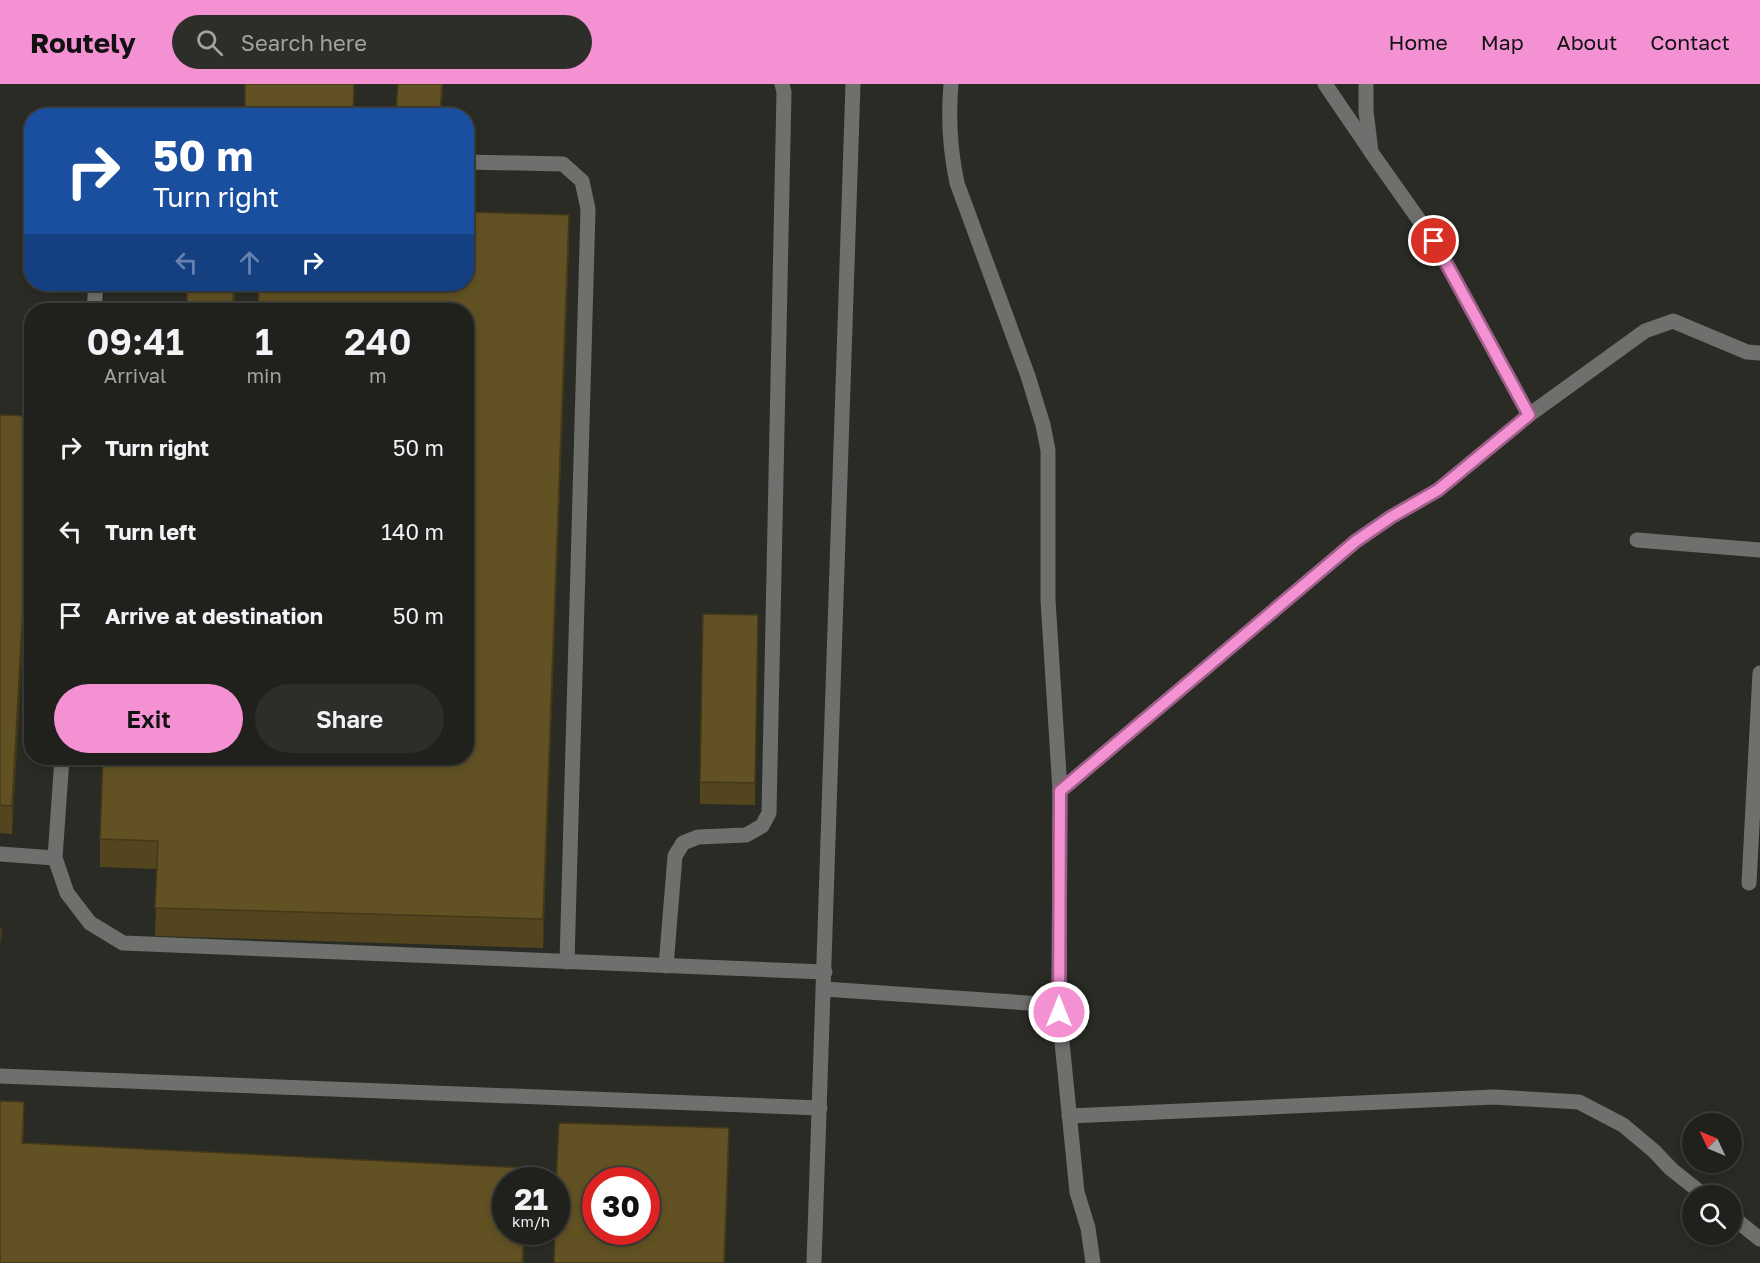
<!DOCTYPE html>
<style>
:root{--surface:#20201c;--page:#2d2d29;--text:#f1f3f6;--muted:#a2a3a3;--line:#3d3e3b;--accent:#f491d3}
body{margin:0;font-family:"Golos Text",sans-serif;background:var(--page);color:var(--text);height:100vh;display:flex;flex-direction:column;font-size:22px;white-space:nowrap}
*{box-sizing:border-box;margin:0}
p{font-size:20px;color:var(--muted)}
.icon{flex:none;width:33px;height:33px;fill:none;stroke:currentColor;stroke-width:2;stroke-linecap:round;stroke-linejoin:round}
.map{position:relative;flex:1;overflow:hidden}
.panel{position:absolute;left:24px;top:219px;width:450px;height:462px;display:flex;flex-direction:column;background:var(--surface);border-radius:24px;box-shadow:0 3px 9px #0003,0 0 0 2px var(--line)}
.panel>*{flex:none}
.banner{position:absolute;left:24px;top:24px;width:450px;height:183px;border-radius:24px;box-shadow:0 3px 9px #0003,0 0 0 2px var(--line);background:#1a4fa0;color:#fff;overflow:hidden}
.needle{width:39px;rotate:314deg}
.buttons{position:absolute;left:1682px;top:1029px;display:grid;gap:12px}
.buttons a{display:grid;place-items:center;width:60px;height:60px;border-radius:50%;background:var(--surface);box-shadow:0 3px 9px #0003,0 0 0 2px var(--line);font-size:30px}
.speed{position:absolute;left:492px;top:1083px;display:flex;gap:12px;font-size:30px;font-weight:700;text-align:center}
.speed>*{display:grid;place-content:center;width:78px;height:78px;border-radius:50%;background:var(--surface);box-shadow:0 3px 9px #0003,0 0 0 2px var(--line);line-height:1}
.speed small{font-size:15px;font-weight:400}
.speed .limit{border:9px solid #d22;background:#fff;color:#111}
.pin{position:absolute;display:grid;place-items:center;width:51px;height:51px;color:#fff;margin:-26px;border:3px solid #fff;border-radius:50%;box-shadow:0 2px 6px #0007}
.me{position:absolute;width:66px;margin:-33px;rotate:0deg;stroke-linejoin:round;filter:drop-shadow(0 0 4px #0008)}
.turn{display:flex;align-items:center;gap:21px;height:126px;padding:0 30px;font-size:27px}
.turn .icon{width:78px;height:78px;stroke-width:2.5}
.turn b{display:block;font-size:42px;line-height:51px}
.lanes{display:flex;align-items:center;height:57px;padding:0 30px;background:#0003;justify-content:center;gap:30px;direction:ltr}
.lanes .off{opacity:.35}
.eta{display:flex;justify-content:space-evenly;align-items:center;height:102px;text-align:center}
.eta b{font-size:36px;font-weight:600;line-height:42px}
.primary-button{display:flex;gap:12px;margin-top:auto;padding:12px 30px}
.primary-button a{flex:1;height:69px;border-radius:36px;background:var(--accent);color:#111;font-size:24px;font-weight:600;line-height:69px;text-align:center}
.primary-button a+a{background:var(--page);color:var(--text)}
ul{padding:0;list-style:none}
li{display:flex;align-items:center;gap:18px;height:84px;padding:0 30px}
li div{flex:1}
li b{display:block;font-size:22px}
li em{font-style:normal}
header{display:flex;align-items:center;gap:36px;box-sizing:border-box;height:84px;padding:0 30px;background:var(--accent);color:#111}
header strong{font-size:28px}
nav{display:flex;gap:33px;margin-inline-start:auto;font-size:21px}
.search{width:420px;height:54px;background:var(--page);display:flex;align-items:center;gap:15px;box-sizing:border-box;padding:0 21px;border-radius:33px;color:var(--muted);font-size:22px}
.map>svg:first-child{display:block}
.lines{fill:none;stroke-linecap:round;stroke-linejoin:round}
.minor{stroke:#6e706e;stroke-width:15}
.wall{fill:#53461e}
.shaded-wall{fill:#443918}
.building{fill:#615123;stroke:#443918;stroke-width:1.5;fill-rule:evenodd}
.route-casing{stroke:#9f5e89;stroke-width:15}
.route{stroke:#f491d3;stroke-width:10}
</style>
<header>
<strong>Routely</strong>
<div class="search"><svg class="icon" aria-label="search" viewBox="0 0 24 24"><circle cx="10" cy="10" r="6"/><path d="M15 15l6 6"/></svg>Search here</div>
<nav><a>Home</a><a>Map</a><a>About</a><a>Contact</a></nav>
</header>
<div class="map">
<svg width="1760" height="1179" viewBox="0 0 1760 1179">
<rect width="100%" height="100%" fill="#2a2b25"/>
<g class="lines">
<g class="minor">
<path d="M951 0C948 34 950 66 957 99L1028 292 1043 341 1048 366V516L1060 707 1059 928 1077 1108 1088 1144 1093 1179"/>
<path d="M1325 0 1370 66"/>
<path d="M1366 0V27L1371 68 1434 157 1529 331"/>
<path d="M466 78 563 80 582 97 588 125 567 878"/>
<path d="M94 226 96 200"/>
<path d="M1637 456 1760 466"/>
<path d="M62 674 55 774 67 809 90 839 123 859 825 888"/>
<path d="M1060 707 1356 457 1391 433 1438 406 1529 331 1645 247 1673 237 1747 268 1760 269"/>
<path d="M0 770 55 774"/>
<path d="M1749 799 1760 589"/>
<path d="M666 882 675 772 683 759 698 753 746 751 762 742 769 729 784 8 782 0"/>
<path d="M824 905 1043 920 1053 922 1059 928"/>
<path d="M0 992 820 1024"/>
<path d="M1069 1032 1494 1013 1579 1018 1623 1041 1654 1067 1671 1085 1705 1112"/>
<path d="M1731 1132 1760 1155"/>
<path d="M814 1179 853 0"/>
</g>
</g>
<g class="wall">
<path d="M398 0H443L441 32H396Z"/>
<path d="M569 160 543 864 155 852 157 785 100 783V755Z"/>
<path d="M187 200H235L234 226H187Z"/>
<path d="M32 232V303H27V288Z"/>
<path d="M0 331 32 332V394L12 750 0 749Z"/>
<path d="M758 531 755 721 700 720V698Z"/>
</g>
<g class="shaded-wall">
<path d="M442 0 443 7 441 32H440Z"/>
<path d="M569 131V160L543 864V835Z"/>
<path d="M32 366V394L12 750V722Z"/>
<path d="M24 1018V1046L22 1087V1059Z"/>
<path d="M729 1044V1072L725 1179H724Z"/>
<path d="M524 1148H525L524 1179H522Z"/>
</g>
<g class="building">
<path d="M245 0H354L353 32H245Z"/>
<path d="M398 0H442L440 30 396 27Z"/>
<path d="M466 128 569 131 543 835 155 824 158 757 100 755 103 674H466V226H258L259 200H466Z"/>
<path d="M187 200H234L233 220 187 219Z"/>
<path d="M31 232H32V288H27Z"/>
<path d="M0 331 32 332V366L12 722 0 721Z"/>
<path d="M703 530 758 531 755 699 700 698Z"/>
<path d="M0 844H2L0 859Z"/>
<path d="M0 1017 24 1018 22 1059 527 1084V1096H506V1148H524L522 1179H0Z"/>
<path d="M559 1039 729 1044 724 1179H554L555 1148H556V1101ZM596 1096H646V1148H596Z"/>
</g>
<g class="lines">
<defs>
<path id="route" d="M1059 928 1060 707 1356 457 1391 433 1438 406 1529 331 1434 157"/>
</defs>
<use href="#route" class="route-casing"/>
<use href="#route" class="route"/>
</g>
</svg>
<div class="buttons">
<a><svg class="needle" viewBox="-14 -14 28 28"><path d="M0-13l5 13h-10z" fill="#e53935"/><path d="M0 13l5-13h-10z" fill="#a2a3a3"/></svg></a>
<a><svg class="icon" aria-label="search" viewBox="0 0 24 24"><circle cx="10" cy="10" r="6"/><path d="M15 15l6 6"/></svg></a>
</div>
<div class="speed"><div>21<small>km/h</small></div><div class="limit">30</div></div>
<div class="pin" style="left:1434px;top:157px;background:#d93025"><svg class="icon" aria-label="arrive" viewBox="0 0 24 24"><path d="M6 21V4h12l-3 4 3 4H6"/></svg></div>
<svg class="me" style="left:1059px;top:928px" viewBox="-20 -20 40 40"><circle r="17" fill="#f491d3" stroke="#fff" stroke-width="3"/><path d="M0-11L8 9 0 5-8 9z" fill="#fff"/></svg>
<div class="banner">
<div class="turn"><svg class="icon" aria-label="right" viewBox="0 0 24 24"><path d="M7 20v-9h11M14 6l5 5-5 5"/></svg><div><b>50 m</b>Turn right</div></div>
<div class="lanes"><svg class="icon off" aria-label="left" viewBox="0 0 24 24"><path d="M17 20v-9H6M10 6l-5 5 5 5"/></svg><svg class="icon off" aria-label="ahead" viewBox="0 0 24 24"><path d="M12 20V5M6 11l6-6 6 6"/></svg><svg class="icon" aria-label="right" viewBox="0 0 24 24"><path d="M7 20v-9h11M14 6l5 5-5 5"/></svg></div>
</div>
<section class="panel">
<div class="eta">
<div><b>09:41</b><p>Arrival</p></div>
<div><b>1</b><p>min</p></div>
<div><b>240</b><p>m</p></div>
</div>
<ul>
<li><svg class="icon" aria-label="right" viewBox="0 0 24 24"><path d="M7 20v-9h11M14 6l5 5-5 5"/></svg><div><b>Turn right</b></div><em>50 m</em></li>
<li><svg class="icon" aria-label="left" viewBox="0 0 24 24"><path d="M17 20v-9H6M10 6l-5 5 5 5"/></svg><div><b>Turn left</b></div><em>140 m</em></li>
<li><svg class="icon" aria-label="arrive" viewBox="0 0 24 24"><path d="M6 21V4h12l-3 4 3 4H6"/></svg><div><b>Arrive at destination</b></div><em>50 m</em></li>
</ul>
<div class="primary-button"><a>Exit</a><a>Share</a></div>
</section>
</div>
